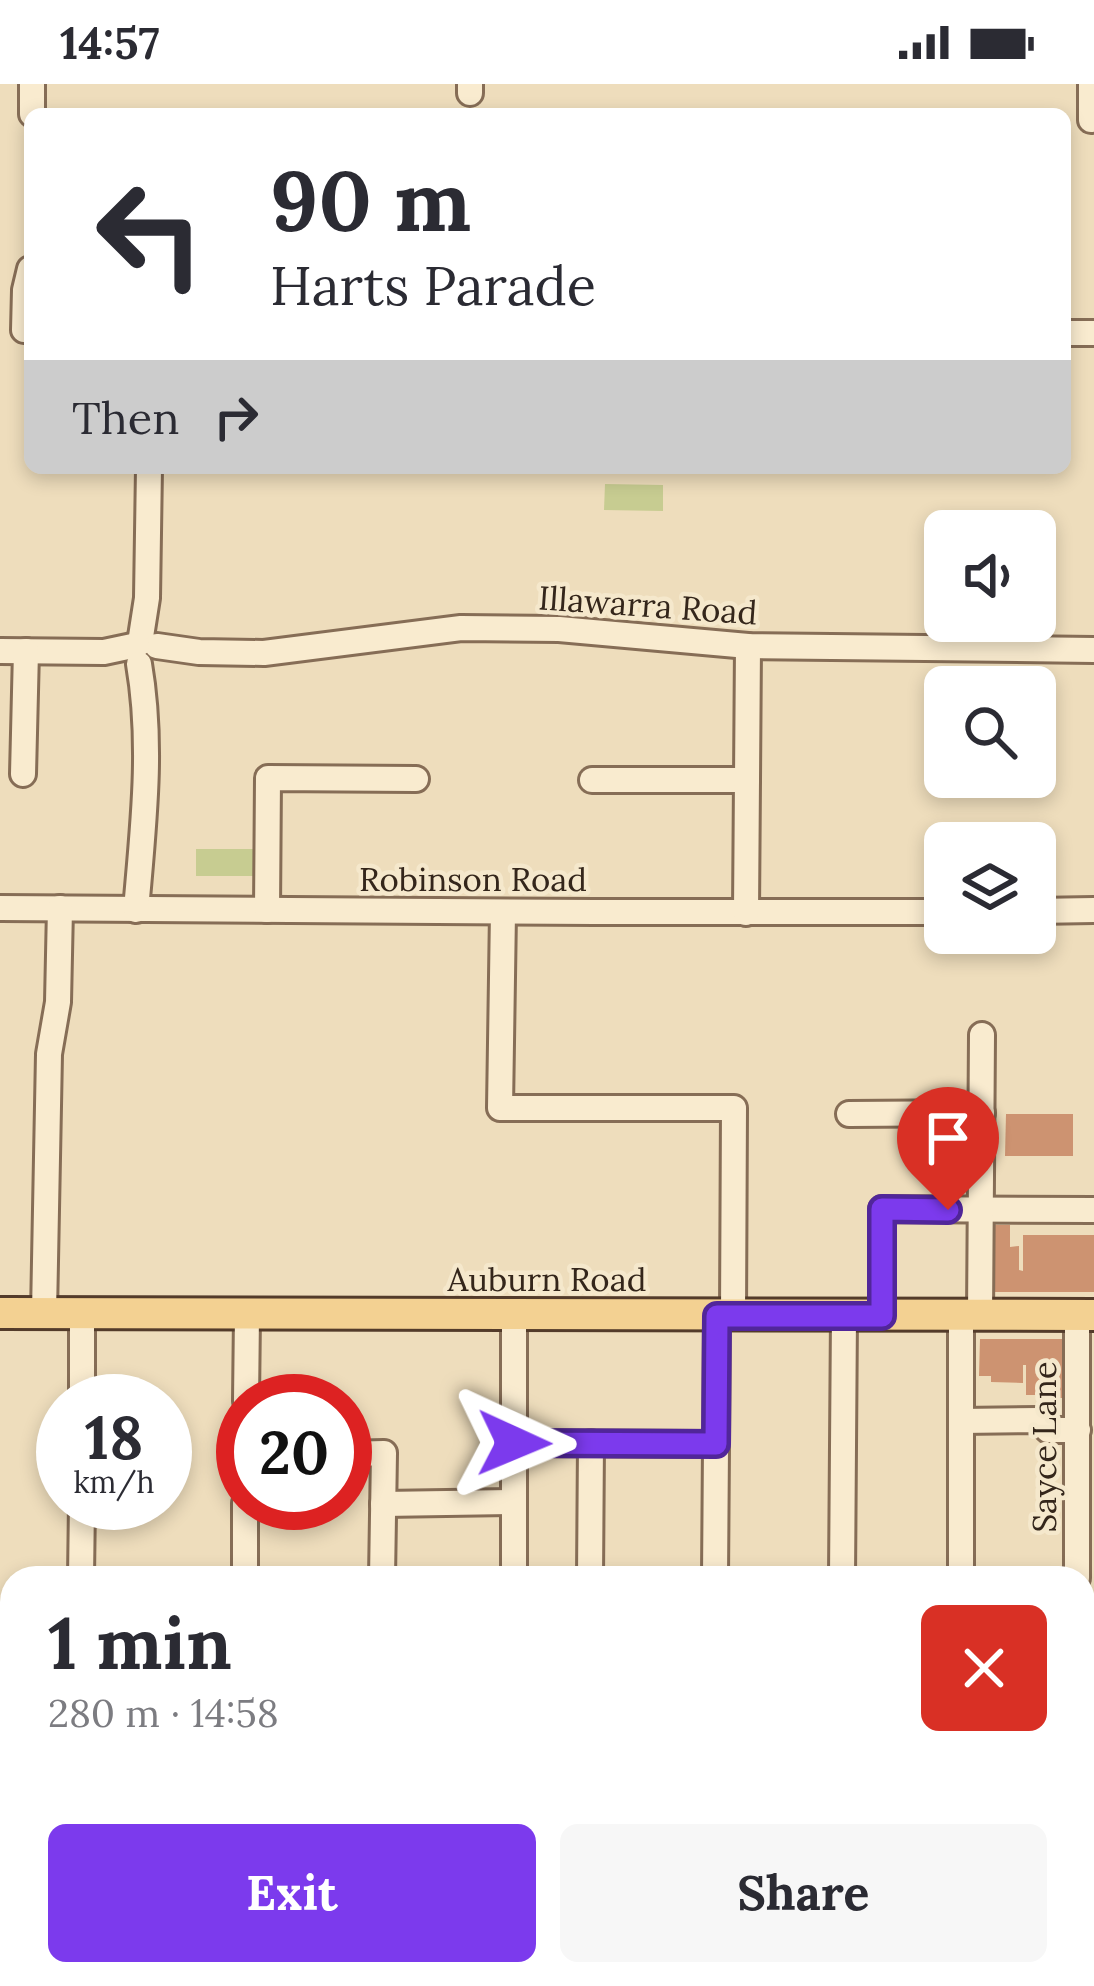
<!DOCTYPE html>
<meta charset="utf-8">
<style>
:root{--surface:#fff;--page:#f7f7f7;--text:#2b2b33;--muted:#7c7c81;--accent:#7c3aed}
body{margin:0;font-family:Lora,serif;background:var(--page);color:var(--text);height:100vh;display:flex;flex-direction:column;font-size:45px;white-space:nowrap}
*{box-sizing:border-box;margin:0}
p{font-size:39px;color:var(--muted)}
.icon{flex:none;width:66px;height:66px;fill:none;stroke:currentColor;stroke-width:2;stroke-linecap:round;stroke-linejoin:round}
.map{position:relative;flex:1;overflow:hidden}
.details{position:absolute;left:0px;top:1482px;width:1095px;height:420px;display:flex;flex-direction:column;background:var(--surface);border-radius:36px 36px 0 0;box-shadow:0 6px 18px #0003}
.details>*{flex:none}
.banner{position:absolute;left:24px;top:24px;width:1047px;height:366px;border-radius:18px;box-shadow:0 6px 18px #0003;background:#fff;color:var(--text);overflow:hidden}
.buttons{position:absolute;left:924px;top:426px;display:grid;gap:24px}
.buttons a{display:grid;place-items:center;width:132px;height:132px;border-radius:18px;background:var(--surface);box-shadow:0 6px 18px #0003;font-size:60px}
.speed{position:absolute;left:36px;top:1290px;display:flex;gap:24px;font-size:60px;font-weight:700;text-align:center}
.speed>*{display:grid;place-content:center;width:156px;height:156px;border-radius:50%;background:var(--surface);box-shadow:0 6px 18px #0003;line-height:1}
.speed small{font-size:30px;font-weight:400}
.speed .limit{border:18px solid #d22;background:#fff;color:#111}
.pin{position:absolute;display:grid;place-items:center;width:102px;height:102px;color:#fff;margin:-123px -51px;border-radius:50% 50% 50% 0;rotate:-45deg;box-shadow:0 0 12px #0007}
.pin .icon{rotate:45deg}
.me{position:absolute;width:132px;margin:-66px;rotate:91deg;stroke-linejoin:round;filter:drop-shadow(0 0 9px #0008)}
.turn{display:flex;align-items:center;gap:42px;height:252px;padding:0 48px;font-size:54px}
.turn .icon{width:156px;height:156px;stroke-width:2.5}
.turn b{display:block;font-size:84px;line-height:102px}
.then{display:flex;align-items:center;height:114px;padding:0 48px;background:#0003;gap:24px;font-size:45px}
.round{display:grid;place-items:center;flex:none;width:126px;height:126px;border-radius:18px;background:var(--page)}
.overview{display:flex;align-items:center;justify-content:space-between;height:204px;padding:0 48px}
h1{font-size:72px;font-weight:700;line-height:90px}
.action{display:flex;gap:24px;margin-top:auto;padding:24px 48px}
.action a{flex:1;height:138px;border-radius:18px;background:var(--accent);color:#fff;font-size:48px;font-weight:700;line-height:138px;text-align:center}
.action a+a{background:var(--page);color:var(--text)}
.status{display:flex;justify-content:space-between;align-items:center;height:84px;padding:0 60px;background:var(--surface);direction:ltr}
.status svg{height:33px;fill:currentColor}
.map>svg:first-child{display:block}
.green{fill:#c7cc91}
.building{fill:#cd9371}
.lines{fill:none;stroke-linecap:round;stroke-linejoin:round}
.minor-casing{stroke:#866d56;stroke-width:30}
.major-casing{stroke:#533b2a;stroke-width:36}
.minor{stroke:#f9ebcf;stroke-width:24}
.major{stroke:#f3d192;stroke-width:30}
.route-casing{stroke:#51269a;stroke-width:30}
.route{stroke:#7c3aed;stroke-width:21}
.labels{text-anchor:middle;stroke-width:9;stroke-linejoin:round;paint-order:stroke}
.street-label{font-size:33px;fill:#34261b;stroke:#f5e8cc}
</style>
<div class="status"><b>14:57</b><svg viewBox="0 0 49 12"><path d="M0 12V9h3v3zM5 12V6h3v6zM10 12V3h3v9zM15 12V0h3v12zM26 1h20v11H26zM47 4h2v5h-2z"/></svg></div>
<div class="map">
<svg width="1094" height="1902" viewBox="0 0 1094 1902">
<rect width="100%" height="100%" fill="#eeddbc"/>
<g class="green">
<path d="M605 400 663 401V427L604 426Z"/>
<rect x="196" y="765" width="61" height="27"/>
</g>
<g class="building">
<path d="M1006 1030H1073V1072H1005Z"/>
<path d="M992 1141H1010V1163L1019 1162V1186L1023 1187V1151H1094V1208H992Z"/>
<path d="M980 1255H1073V1314H1051L1052 1282H1049V1299L1039 1302V1311H1026V1281H1023V1299L991 1298V1292H979Z"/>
</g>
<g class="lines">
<defs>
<g id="minor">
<path d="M470 0V9"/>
<path d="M32 30V0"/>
<path d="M1091 36V0"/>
<path d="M24 246 25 206 30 185"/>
<path d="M1065 249H1094"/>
<path d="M140 559 147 514 149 384"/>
<path d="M157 562 199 568 264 569 461 544 559 545 748 562 1094 566"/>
<path d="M0 567 104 568 137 561"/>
<path d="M23 690 26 567"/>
<path d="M592 696H747"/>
<path d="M0 824 595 828H945"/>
<path d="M136 826C143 744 153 661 139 580"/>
<path d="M267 826 268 694 416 695"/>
<path d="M1035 827 1094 826"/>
<path d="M503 828 500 1024H734L733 1231"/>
<path d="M746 829 748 562"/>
<path d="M849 1030 982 1029"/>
<path d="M44 1229 49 970 58 918 60 824"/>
<path d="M882 1231V1125L1094 1126"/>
<path d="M1077 1231V1494"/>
<path d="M980 1232 982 951"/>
<path d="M82 1317V1229"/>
<path d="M246 1317 247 1231"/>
<path d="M961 1337 1038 1336 1048 1346H1078"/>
<path d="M514 1359 715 1360"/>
<path d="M345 1370 384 1369 382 1494"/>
<path d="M383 1420 514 1418"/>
<path d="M81 1494 82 1419"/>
<path d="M245 1494V1419"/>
<path d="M514 1494V1231"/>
<path d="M590 1494 591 1359"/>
<path d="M715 1494 717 1231"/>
<path d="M842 1494 844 1231"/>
<path d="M961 1494V1232"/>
<path d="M23 1890V1902"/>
<path d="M716 1890V1902"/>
<path d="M243 1902V1890"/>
<path d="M380 1902V1890"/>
<path d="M484 1902V1890"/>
<path d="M588 1902V1890"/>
<path d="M840 1902V1890"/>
<path d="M1065 1902 1073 1890"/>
</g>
<path id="major" d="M0 1229 1094 1231"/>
</defs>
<use href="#minor" class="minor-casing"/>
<use href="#major" class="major-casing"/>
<use href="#minor" class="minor"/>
<use href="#major" class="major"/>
</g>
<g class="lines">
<defs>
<path id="route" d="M514 1359 716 1360 717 1232H882V1125L948 1126"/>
</defs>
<use href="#route" class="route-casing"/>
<use href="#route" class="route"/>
</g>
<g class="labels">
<g class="street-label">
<text transform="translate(648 521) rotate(4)" y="12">Illawarra Road</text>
<text x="473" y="807">Robinson Road</text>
<text x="547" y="1207">Auburn Road</text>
<text transform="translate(1044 1363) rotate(-90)" y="12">Sayce Lane</text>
</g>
</g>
</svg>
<div class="buttons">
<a><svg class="icon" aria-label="sound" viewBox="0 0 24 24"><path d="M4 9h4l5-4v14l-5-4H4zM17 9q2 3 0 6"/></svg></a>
<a><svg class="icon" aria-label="search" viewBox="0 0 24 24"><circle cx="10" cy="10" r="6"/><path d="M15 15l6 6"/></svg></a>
<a><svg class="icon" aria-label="layers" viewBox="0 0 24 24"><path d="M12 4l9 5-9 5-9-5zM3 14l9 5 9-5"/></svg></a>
</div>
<div class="speed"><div>18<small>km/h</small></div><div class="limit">20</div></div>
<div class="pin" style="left:948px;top:1126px;background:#d93025"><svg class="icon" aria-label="arrive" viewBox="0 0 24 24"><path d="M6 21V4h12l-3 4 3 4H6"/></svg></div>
<svg class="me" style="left:514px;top:1359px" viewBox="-20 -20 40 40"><path d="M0-17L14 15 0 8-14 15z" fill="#7c3aed" stroke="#fff" stroke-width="4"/></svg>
<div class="banner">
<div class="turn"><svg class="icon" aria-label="left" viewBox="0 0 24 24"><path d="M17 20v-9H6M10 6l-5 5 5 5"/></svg><div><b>90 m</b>Harts Parade</div></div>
<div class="then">Then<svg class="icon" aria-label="right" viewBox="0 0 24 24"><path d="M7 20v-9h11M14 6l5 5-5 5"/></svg></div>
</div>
<section class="details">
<div class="overview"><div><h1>1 min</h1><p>280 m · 14:58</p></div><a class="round" style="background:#d93025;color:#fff"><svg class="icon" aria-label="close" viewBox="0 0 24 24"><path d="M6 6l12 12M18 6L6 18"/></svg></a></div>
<div class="action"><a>Exit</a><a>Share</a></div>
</section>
</div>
